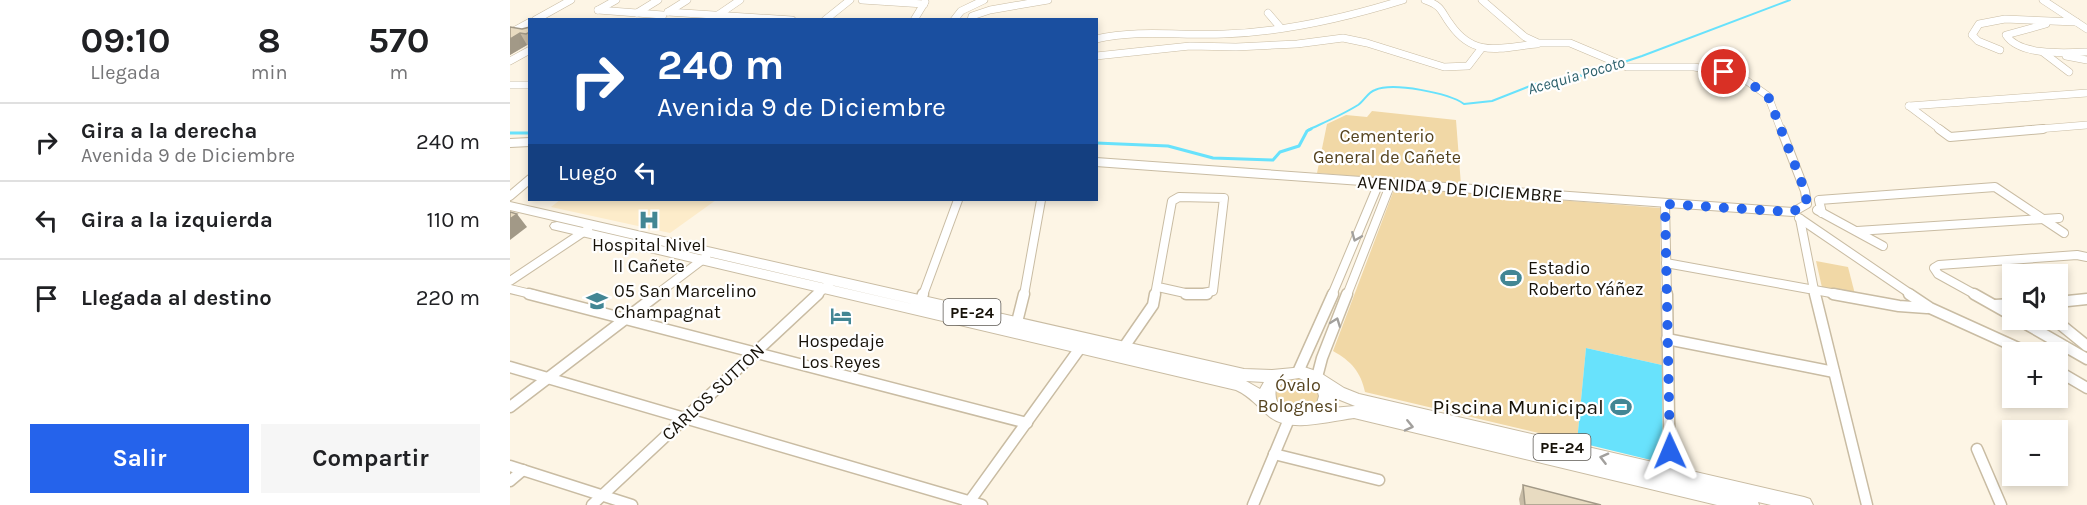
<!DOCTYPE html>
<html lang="es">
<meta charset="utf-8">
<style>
:root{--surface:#fff;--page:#f6f6f6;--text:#202124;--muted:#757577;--line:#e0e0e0;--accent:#2563eb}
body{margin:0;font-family:Karla,sans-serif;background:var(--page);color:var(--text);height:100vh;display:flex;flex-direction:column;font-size:22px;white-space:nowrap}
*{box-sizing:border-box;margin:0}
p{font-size:20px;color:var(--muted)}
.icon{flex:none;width:33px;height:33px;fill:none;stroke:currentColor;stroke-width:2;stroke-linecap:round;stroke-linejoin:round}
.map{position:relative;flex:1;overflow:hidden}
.drawer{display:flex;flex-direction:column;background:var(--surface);width:510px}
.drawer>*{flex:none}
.guide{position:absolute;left:18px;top:18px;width:570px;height:183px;border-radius:0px;box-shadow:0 3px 9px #0003;background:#1a4fa0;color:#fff;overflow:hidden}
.controls{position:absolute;left:1492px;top:264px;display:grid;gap:12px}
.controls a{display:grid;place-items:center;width:66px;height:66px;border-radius:0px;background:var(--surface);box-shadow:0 3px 9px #0003;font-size:30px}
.pin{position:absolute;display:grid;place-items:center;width:51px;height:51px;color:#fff;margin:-26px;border:3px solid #fff;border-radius:50%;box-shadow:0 2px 6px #0007}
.me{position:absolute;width:66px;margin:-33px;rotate:359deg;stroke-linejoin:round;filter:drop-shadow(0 0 4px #0008)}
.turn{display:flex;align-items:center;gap:21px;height:126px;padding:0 30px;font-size:27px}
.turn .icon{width:78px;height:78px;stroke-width:2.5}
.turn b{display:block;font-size:42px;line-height:51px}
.then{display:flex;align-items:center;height:57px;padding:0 30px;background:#0003;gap:12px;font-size:22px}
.eta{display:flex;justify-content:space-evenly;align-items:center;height:102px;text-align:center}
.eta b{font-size:36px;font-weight:700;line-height:42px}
.cta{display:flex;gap:12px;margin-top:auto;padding:12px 30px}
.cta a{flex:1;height:69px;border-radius:0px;background:var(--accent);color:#fff;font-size:24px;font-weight:700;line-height:69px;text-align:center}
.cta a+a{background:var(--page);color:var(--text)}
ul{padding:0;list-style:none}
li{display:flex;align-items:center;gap:18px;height:78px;padding:0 30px;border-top:2px solid var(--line)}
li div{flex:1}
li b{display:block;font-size:22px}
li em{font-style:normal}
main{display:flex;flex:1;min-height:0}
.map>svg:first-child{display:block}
.built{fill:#fdecca}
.green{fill:#f1d8a6}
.water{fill:#68e2fc}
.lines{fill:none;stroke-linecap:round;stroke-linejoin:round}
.stream-far1{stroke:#68e2fc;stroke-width:2}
.stream{stroke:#68e2fc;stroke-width:3}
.minor-far2-casing{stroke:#c9bca3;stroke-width:8}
.minor-far1-casing{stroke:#c9bca3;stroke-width:10}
.minor-casing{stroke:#c9bca3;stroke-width:13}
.highway-casing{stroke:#c9bca3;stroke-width:2}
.minor-far2{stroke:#fff;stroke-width:7}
.minor-far1{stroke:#fff;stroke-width:8}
.minor{stroke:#fff;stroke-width:10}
.highway{fill:#fff;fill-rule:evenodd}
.wall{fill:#c8bca6}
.shaded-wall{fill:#a29987}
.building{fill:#e8dbc1;stroke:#a29987;stroke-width:1.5}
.oneway{stroke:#a2a09d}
.route{stroke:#2563eb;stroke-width:10;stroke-dasharray:0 18}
.labels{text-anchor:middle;stroke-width:4.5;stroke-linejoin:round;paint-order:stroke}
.far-water-label{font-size:16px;font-style:italic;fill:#2c606b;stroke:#fff}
.shield{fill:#fff;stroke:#5d5953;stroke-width:1.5}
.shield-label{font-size:16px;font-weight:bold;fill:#171209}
.park-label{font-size:18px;fill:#55431f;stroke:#fff}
.street-label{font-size:18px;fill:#171209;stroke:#fff}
.poi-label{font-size:18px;fill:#171209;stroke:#fff}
.near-poi-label{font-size:21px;fill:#171209;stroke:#fff;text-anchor:end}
</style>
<main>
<section class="drawer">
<div class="eta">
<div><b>09:10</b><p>Llegada</p></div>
<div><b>8</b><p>min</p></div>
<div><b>570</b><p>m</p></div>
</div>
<ul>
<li><svg class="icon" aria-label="right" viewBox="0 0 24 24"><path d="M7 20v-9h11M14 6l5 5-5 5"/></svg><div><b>Gira a la derecha</b><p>Avenida 9 de Diciembre</p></div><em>240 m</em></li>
<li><svg class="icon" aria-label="left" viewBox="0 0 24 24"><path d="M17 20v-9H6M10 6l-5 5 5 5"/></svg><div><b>Gira a la izquierda</b></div><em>110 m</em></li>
<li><svg class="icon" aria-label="arrive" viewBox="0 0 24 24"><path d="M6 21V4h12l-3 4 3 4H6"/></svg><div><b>Llegada al destino</b></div><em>220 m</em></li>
</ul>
<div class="cta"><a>Salir</a><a>Compartir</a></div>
</section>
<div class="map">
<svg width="1577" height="505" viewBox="0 0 1577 505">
<rect width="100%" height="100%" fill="#fdf5e5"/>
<path class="built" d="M50 200H206L160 233 41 207Z"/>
<g class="green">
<path d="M862 111 946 120 951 185 807 173 817 124 836 115 857 117Z"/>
<path d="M885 187 1150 208 1152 365 1076 348 1067 442 855 392C851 372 841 361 823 351Z"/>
<path d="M1306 261 1338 267 1346 298 1313 292Z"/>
<path d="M794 378 810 389 808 406C802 408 796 412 790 413 764 417 748 380 794 378Z"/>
</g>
<path class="water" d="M1076 348 1152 365 1153 463 1067 442Z"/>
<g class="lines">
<path class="stream-far1" d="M798 130C815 122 832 115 848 105 854 101 858 92 865 90 883 82 939 93 954 104L982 101 1025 84 1054 80 1066 74 1072 76 1132 56 1280 0"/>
<g class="stream">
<path d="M0 133H20"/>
<path d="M586 143 658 146 703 158 763 160 770 152 789 146 797 131 801 129"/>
</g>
<defs>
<g id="minor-far2">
<path d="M352 0 414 4"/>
<path d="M915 0C934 7 930 11 941 25 965 59 992 47 1027 44"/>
<path d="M972 0 1015 37 1028 43H1060L1117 67H1184L1214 72 1237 81 1258 96 1271 130"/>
<path d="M1533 0 1577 29"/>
<path d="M88 10 153 15"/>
<path d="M88 10 106 0"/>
<path d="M158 12 282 20"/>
<path d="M158 12 177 0"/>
<path d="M127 13 148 0"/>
<path d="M758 13 770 27"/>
<path d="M208 15 230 0"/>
<path d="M25 20 61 0"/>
<path d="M315 20 340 0"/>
<path d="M404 20 415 2"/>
<path d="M444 20 451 11 474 0"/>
<path d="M461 20 462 16 480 10 538 0"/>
<path d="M1536 24 1496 35C1509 56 1555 53 1577 52"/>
<path d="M0 33 20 22"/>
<path d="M586 39C629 29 671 36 714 34 775 32 835 18 893 0"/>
<path d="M1490 50 1468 41 1462 35 1469 24 1495 19 1566 22"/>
<path d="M1534 53 1559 72"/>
<path d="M586 56 680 46 726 47 787 44 833 38 857 43 934 67 958 66 971 49"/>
<path d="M1556 56 1577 60"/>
<path d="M0 61 20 50"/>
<path d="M0 85H20"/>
<path d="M1399 106 1431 130"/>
<path d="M1399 106 1577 93"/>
<path d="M1516 130 1577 125"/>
</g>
<g id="minor-far1">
<path d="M1429 129 1440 137 1533 129"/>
<path d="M0 143 20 142"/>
<path d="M586 162 1283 212 1297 204 1295 191 1271 129"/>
<path d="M0 196 20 179"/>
<path d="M1155 204 1157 295"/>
<path d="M1307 210 1373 246"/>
<path d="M1312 213 1309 200 1485 187 1554 233"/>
<path d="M1289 218 1402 295"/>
<path d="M1290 219 1305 295"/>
<path d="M1347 231 1549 218"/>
<path d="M1156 263 1332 295"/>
<path d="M0 281 78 229"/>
<path d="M0 289 25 295"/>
<path d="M146 295 196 257"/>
<path d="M307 295 320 283"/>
<path d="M413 295 448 200"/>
<path d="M514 295 531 200"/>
<path d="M645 295 662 201 669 197 714 198 703 291 684 295 648 287"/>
<path d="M822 295 869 183"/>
<path d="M837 295 881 183"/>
<path d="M1466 295 1428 274 1424 268 1429 265 1567 255 1577 257"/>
</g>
<g id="minor">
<path d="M19 294 517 423"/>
<path d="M676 294H697"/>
<path d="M1157 294 1160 478"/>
<path d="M1305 294 1357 505"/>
<path d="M1323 294 1389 306 1417 308"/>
<path d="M1399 294 1420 308 1517 352"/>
<path d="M1464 294 1503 316"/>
<path d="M411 300 413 294"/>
<path d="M1548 302 1577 299"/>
<path d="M1485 305 1503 304"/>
<path d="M1509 320 1577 359"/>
<path d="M1545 320 1577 346"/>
<path d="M507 322 514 294"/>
<path d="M1157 339 1324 372"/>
<path d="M614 347 643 305 645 294"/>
<path d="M0 367 472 505"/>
<path d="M1548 371 1577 388"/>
<path d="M788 372 823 294"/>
<path d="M807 377 812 358 837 294"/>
<path d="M0 407 148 294"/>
<path d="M1467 449 1491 505"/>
<path d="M764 454 869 480"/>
<path d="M0 466 122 505"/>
<path d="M0 481 13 470"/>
<path d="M82 505 308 294"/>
<path d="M457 505 573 344"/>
<path d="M743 505 779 419"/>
</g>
<path id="highway" d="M0 202 734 369 762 370 794 367 809 372 834 388 849 394 1294 497 1300 499 1303 505H1261L1248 502 1249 505H1207L844 418C820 421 780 433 760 417 749 408 740 396 726 390L42 229 40 226 42 223 47 222 411 306 0 210ZM789 378 806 386 809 396 807 403C793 418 761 414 766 389L776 380ZM736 381 754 382 750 389ZM825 398 845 406 822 408Z"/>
</defs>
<use href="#minor-far2" class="minor-far2-casing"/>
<use href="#minor-far1" class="minor-far1-casing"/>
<use href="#minor" class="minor-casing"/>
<use href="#highway" class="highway-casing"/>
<use href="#minor-far2" class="minor-far2"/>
<use href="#minor-far1" class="minor-far1"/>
<use href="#minor" class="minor"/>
<use href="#highway" class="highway"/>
</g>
<g class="wall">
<path d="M0 27 12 29 20 27V45H17L0 55Z"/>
<path d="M1013 485 1091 505H1010L1009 499Z"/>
</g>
<g class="shaded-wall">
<path d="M10 33 17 45 0 55V39Z"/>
<path d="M7 214 17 227 0 240V219Z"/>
</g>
<g class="building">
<path d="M0 27 12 29 20 27V32L16 34 10 33 0 39Z"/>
<path d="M0 212 7 214 0 219Z"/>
<path d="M1013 485 1091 505H1015Z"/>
</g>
<defs><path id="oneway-chevron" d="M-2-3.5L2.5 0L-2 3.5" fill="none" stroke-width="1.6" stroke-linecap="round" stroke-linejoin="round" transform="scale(1.5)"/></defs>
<g class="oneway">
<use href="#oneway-chevron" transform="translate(846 237) rotate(112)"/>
<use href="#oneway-chevron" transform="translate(826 322) rotate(-69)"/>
<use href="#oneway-chevron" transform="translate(899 426) rotate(13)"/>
<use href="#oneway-chevron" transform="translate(1094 458) rotate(-166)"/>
</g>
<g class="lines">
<path class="route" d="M1160 451 1155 204 1282 212 1297 204 1295 191 1258 96 1237 81 1214 72"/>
</g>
<defs>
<symbol id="hospital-bare" viewBox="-9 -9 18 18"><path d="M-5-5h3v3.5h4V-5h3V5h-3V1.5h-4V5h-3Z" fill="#428694" stroke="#fff" stroke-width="2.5" paint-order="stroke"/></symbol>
<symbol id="stadium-bare" viewBox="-9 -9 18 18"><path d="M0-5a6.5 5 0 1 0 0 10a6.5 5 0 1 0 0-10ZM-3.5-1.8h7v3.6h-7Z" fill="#428694" stroke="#fff" stroke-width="2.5" paint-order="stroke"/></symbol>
<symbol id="school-bare" viewBox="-9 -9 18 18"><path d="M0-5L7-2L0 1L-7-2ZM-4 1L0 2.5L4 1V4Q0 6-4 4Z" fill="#428694" stroke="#fff" stroke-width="2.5" paint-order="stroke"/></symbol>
<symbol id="hotel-bare" viewBox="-9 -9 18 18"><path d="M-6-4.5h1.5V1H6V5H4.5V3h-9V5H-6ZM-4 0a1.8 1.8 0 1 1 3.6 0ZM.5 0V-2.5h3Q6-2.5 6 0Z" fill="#428694" stroke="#fff" stroke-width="2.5" paint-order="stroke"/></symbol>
</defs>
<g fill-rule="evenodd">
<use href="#hospital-bare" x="124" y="205" width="30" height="30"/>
<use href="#stadium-bare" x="986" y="263" width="30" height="30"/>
<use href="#school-bare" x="72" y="286" width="30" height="30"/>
<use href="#hotel-bare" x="316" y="301" width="30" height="30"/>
<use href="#stadium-bare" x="1096" y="392" width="30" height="30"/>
</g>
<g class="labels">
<g class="far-water-label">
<text transform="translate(1066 75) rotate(-16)" y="6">Acequia Pocoto</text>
</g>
<g class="shield">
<rect x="433.5" y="299" width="57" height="26" rx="4.5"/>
<rect x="1023.5" y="434" width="57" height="26" rx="4.5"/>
</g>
<g class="shield-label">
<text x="462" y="318">PE-24</text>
<text x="1052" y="453">PE-24</text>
</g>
<g class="park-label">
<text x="877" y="142">Cementerio<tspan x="877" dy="21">General de Cañete</tspan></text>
<text x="788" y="391">Óvalo<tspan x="788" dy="21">Bolognesi</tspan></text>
</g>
<g class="street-label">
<text transform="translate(950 189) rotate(4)" y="6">AVENIDA 9 DE DICIEMBRE</text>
<text transform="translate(203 392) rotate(-43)" y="6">CARLOS SUTTON</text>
</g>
<g class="poi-label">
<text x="139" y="251">Hospital Nivel<tspan x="139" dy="21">II Cañete</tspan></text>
<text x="1018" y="274" text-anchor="start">Estadio<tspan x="1018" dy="21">Roberto Yáñez</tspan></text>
<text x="104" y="297" text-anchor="start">05 San Marcelino<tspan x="104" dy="21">Champagnat</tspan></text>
<text x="331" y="347">Hospedaje<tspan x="331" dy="21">Los Reyes</tspan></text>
</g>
<g class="near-poi-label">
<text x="1094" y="414">Piscina Municipal</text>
</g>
</g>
</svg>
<div class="controls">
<a><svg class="icon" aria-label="sound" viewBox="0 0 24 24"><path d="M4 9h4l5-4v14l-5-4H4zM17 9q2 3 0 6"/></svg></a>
<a>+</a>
<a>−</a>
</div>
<div class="pin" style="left:1214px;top:72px;background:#d93025"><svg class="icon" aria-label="arrive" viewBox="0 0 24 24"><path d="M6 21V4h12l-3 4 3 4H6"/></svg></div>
<svg class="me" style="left:1160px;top:451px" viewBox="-20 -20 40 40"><path d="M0-17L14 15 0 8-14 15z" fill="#2563eb" stroke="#fff" stroke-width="4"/></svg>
<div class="guide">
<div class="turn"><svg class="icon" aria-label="right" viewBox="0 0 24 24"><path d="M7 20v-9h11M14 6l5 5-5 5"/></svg><div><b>240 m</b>Avenida 9 de Diciembre</div></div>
<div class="then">Luego<svg class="icon" aria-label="left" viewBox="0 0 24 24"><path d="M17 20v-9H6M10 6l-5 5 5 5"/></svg></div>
</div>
</div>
</main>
